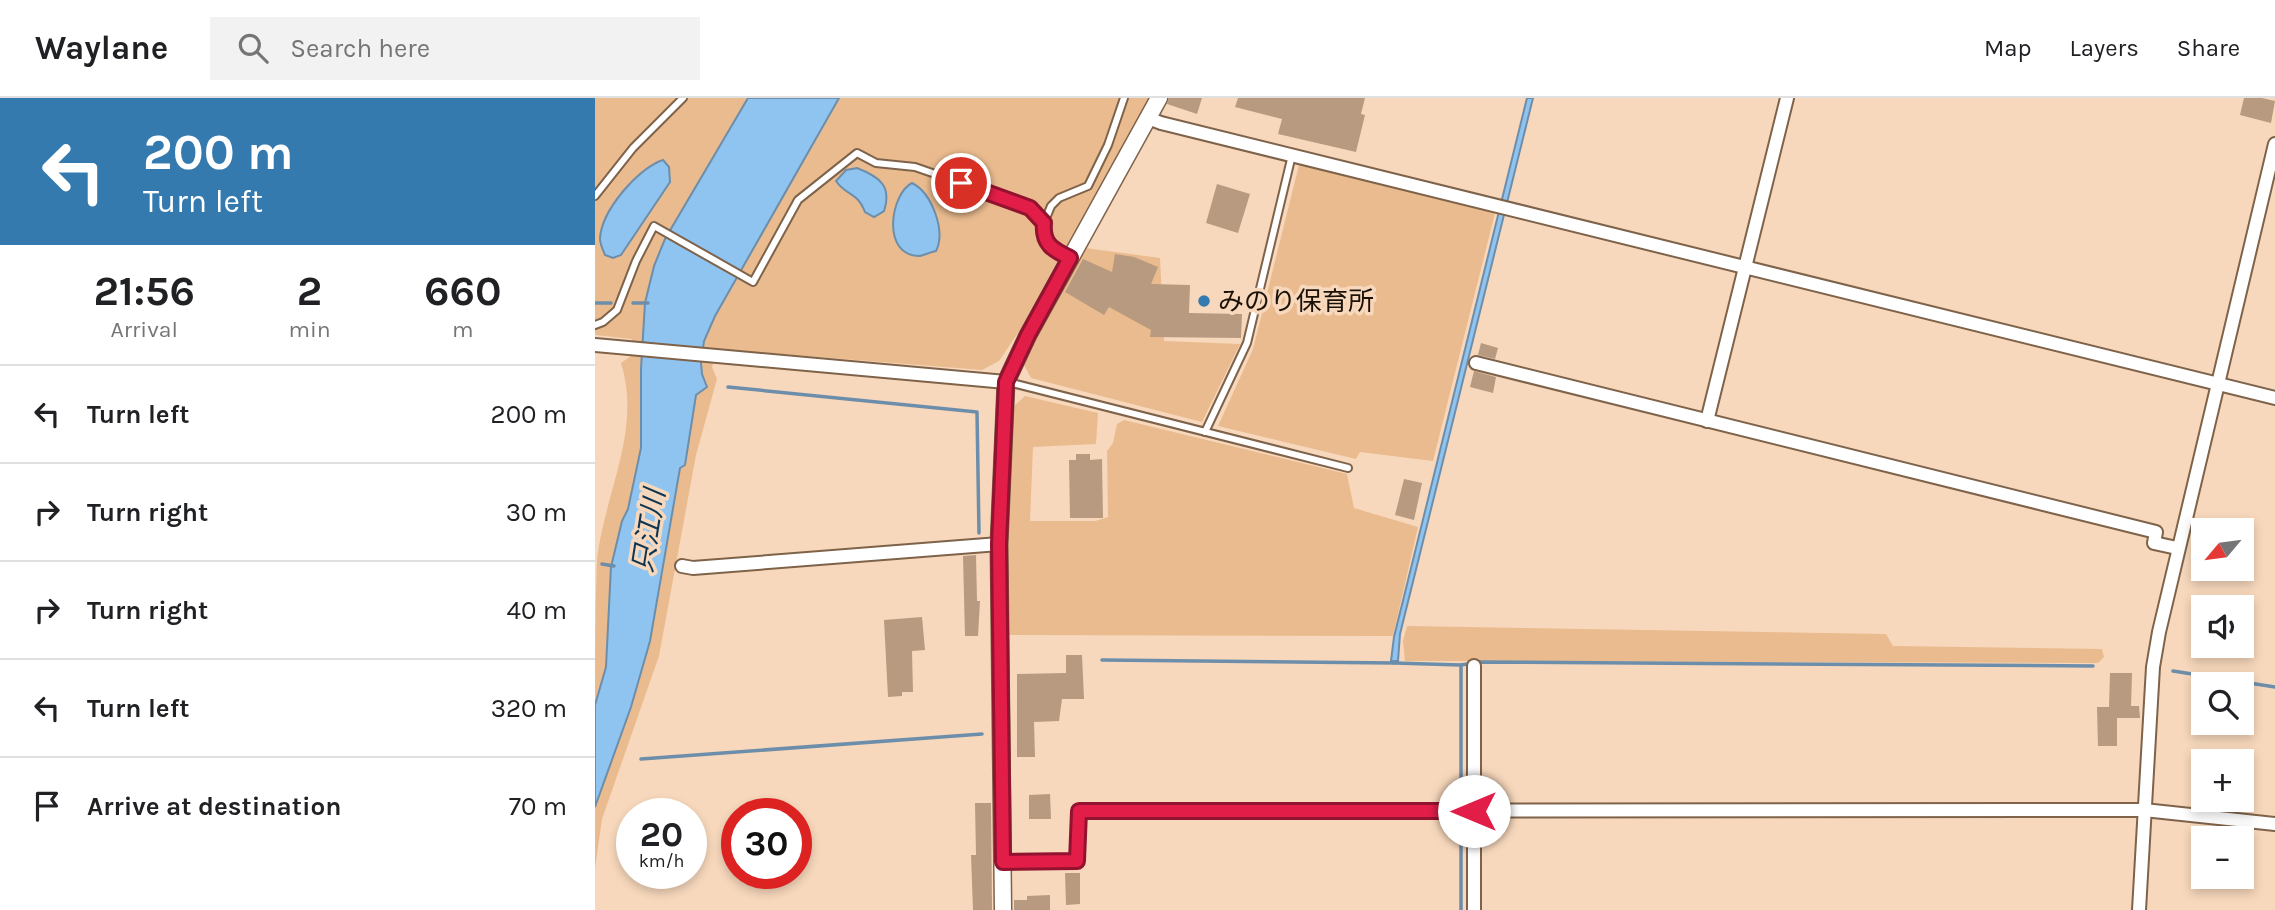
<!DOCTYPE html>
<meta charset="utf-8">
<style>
:root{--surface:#fff;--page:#f2f2f2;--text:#202124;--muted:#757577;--line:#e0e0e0}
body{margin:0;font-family:Karla,"Noto Sans JP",sans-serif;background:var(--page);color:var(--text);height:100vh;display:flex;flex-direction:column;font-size:26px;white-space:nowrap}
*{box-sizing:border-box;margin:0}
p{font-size:23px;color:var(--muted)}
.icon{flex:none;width:38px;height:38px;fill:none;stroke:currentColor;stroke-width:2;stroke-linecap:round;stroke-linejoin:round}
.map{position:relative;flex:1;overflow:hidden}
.side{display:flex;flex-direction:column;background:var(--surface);width:595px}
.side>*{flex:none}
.banner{background:#347aaf;color:#fff;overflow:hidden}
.needle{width:46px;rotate:241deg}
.fabs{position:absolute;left:1596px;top:420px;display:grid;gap:14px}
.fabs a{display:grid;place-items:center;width:63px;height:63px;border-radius:0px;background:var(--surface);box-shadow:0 4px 10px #0003;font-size:35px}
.speed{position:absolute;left:21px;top:700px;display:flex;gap:14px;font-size:35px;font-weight:700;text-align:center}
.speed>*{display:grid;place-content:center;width:91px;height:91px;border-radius:50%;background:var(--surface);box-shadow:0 4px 10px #0003;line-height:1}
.speed small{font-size:18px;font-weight:400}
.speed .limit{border:10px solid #d22;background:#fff;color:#111}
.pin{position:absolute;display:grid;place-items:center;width:60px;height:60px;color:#fff;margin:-30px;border:4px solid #fff;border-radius:50%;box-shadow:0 2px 7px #0007}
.me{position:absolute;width:77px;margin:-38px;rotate:270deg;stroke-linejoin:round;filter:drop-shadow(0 0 5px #0008)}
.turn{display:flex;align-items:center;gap:24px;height:147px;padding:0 28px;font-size:32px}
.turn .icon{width:91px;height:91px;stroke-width:2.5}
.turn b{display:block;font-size:49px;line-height:60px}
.eta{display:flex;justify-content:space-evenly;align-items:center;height:119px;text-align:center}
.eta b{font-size:42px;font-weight:700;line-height:49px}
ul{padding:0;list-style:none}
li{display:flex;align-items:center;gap:21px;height:98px;padding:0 28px;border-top:2px solid var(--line)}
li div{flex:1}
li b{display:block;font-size:26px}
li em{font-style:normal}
header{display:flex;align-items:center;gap:42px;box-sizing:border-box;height:98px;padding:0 35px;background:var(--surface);border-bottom:2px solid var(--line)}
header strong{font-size:33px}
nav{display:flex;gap:38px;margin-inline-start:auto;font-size:24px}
.search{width:490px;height:63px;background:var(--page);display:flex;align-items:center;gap:18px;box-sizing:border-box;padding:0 24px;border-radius:0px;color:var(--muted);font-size:26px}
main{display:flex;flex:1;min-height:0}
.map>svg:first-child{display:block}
.green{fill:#eabb8e}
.water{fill:#90c4f0;stroke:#6d8eaa;stroke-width:2}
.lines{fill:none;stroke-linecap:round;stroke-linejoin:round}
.stream{stroke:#6d8eaa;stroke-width:3.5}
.building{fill:#b79a7f}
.service-casing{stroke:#7e634a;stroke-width:10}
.minor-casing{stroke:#7e634a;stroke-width:16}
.tertiary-casing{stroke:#7e634a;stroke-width:19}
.service{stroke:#fff;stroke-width:6}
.minor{stroke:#fff;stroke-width:12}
.tertiary{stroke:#fff;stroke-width:16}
.route-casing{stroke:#92132f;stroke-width:18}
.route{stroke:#e11d48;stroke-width:12}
.poi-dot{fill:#347aaf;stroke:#f7d8bc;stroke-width:2.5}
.labels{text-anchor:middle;stroke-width:7;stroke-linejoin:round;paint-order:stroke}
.poi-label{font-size:26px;fill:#1c1107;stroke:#f7d8bc;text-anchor:start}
.water-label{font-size:28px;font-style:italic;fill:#0e3653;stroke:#f7d8bc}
</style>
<header>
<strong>Waylane</strong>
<div class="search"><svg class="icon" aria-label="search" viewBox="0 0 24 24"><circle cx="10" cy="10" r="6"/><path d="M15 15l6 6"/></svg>Search here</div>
<nav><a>Map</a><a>Layers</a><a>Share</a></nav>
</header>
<main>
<section class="side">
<div class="banner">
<div class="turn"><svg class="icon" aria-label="left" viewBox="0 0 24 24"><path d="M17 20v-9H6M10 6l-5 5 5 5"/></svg><div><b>200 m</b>Turn left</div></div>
</div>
<div class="eta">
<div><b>21:56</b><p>Arrival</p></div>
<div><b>2</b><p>min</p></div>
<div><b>660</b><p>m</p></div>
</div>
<ul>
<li><svg class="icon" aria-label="left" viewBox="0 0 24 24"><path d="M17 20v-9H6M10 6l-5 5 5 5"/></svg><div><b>Turn left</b></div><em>200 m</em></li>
<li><svg class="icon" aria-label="right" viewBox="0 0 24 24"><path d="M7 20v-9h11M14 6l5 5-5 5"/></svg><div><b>Turn right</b></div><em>30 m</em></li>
<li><svg class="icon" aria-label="right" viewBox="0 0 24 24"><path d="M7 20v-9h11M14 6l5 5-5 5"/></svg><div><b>Turn right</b></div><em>40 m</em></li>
<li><svg class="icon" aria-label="left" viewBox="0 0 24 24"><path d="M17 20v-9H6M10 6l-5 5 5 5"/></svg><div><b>Turn left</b></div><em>320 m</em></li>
<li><svg class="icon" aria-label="arrive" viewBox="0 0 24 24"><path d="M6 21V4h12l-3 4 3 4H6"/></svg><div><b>Arrive at destination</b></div><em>70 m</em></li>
</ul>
</section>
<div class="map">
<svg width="1680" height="812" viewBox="0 0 1680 812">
<rect width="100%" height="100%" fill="#f7d8bc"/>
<g class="green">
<path d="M0 0H554L423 235 404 263 387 272 122 251 117 269 122 281 101 357 64 558 7 721 0 771V709L36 609 63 502 85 370 90 366 101 297 112 286 107 276 108 249 48 256 46 271V350L33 411 27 424 15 496 11 569 0 607C0 558 0 509 2 461 10 394 47 332 26 265L36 258 37 241 0 237Z"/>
<path d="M704 67 900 115 838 363 765 354 761 361 623 328 658 251Z"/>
<path d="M490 150 565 160 569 243 645 246 607 324 436 280 429 267 443 229Z"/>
<path d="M430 298 503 315 501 346 438 349 435 423H500L513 419 512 353 518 345 522 326 529 322 752 376 759 410 823 429 798 538 413 537V442L419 308Z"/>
<path d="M812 528 1291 536 1298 548 1507 551 1509 559 1503 565 810 563 808 543Z"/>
</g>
<g class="water">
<path d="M153 0H244L120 218 109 243 106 264 107 276 112 289 101 297 90 367 85 370 55 543 36 609 0 709V607L11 569 16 469 27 423 33 411 46 350V271L50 205 59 168 70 141Z"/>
<path d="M932 0H938L805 536 803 563H796L799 539Z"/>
<path d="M68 62 74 69 75 84 26 157 18 160 10 157C8 152 5 146 5 141 6 113 43 70 68 62Z"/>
<path d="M262 70C285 79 297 88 289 113L279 119 270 114C262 93 251 98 241 83L251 72Z"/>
<path d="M317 85C337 95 351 133 341 153 336 154 329 157 325 158 285 158 296 95 317 85Z"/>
</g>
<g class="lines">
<g class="stream">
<path d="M0 205H16"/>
<path d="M38 205H53"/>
<path d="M133 289 382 314 384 435"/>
<path d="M7 466 19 468"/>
<path d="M507 562 799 565"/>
<path d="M799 565 866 567V704"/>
<path d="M866 567 885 564 1498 568"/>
<path d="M1578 573 1680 589"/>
<path d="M46 661 387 636"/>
<path d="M866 812V721"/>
</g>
</g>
<g class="building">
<path d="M574 0H607L602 16 572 6Z"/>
<path d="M643 0H770L766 16 770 17 761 54 683 36 687 21 640 9Z"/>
<path d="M1649 0H1667L1680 3 1676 25 1645 17Z"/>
<path d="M622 86 655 96 643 135 611 125Z"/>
<path d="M520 156 539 159 563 169 556 186 595 187 594 215 647 216 646 240 555 239 556 232 514 209 509 217 470 194 488 161 517 174Z"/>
<path d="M886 245 903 250 900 261 883 257Z"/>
<path d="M879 273 901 279 898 295 875 289Z"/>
<path d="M481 356H495V362L507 361 508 420H475L474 362H481Z"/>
<path d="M809 381 827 385 819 422 800 417Z"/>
<path d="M381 457 382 503H385L383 538H370L368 458Z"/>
<path d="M327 519 330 552 317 553 318 594H307V598L293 599 289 522Z"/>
<path d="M471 557H487L489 601H467L464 623 439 624 440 659H422V576L471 575Z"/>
<path d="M1515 575H1537L1536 608H1544L1545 620H1522V648H1503L1502 609H1514Z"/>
<path d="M455 696 456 721H434V697Z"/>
<path d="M380 705H396L397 812H378L376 757H381Z"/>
<path d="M470 775H485V806L471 807Z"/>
<path d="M455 797V812H419V802H432V798Z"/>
</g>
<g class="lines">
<defs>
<g id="service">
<path d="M0 98 38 50 88 0"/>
<path d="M449 125 456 108 464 100 493 88 513 47 529 0"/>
<path d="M0 227 8 224 22 212 41 163 59 128 158 184 203 102 262 55 281 65 320 69 435 109 449 125C447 145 457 151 474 160"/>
<path d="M413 284 753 370"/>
<path d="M610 334 652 245 697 57"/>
</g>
<g id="minor">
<path d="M553 20 566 25 1680 300"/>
<path d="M0 247 411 284"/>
<path d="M881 265 1561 434 1559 445 1582 450"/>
<path d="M1112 323 1192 0"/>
<path d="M87 468 98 470 404 446"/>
<path d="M879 568V812"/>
<path d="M408 764 482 763 484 713 1549 712 1680 726"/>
<path d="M1544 812 1558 569 1564 534 1680 46"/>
</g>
<path id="tertiary" d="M408 812 404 446 411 284 433 237 564 0"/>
</defs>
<use href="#service" class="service-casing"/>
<use href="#minor" class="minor-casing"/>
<use href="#tertiary" class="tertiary-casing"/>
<use href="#service" class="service"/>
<use href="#minor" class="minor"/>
<use href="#tertiary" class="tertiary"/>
</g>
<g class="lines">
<defs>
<path id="route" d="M366 85 435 110 449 125C447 146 458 152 475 160L433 237 411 284 404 446 408 764 482 763 484 713H879"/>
</defs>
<use href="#route" class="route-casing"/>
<use href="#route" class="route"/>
</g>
<circle class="poi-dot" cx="609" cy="203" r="7"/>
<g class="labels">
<g class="poi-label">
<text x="623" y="212">みのり保育所</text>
</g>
<g class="water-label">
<text transform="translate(53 433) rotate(-81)" y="10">只江川</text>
</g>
</g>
</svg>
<div class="fabs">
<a><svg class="needle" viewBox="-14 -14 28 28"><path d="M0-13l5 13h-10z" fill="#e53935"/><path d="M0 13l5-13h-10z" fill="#757577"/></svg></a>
<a><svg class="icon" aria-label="sound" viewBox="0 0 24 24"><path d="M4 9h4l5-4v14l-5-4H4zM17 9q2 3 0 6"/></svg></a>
<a><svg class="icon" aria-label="search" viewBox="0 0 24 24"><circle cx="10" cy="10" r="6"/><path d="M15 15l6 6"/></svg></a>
<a>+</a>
<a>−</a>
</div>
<div class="speed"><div>20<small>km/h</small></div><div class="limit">30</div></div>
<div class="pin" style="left:366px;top:85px;background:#d93025"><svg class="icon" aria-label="arrive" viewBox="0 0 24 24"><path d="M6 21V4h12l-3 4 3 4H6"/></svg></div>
<svg class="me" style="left:879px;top:713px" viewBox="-20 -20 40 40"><circle r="19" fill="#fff"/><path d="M0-13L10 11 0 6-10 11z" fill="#e11d48"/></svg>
</div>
</main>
